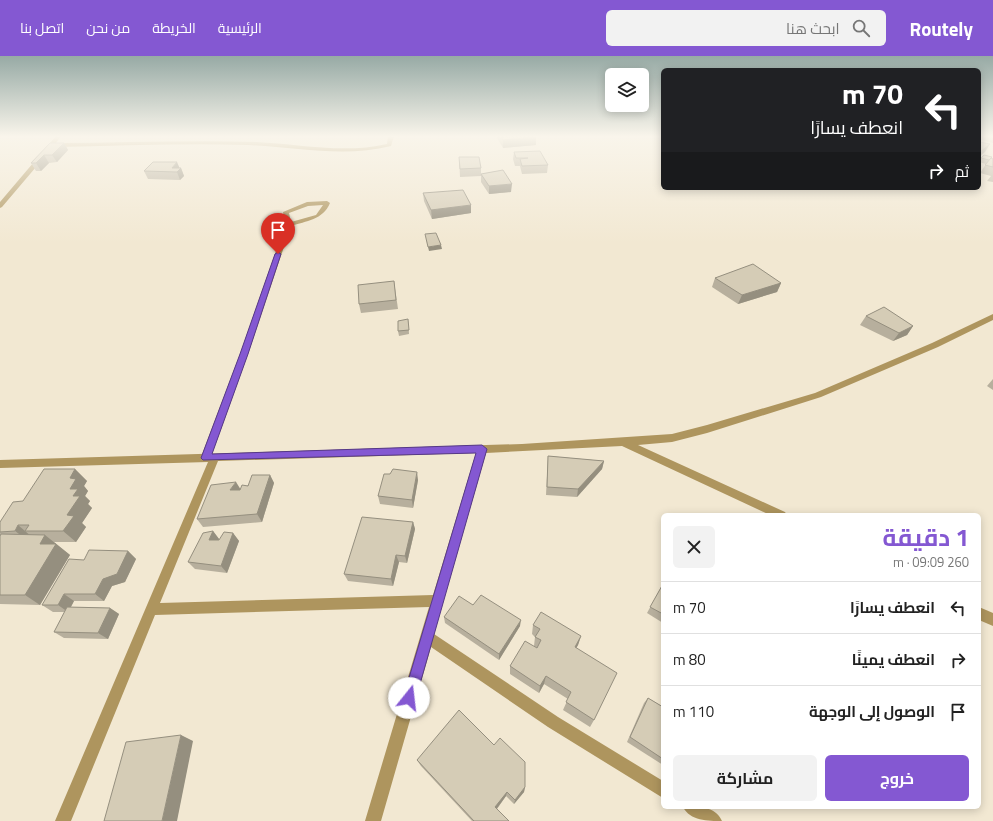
<!DOCTYPE html>
<html lang="ar">
<meta charset="utf-8">
<style>
:root{--surface:#fff;--page:#f2f2f2;--text:#222;--muted:#767676;--line:#e0e0e0;--accent:#8458d2}
body{margin:0;font-family:"Titillium Web",Cairo,sans-serif;background:var(--page);color:var(--text);direction:rtl;height:100vh;display:flex;flex-direction:column;font-size:15px;white-space:nowrap}
*{box-sizing:border-box;margin:0}
p{font-size:13px;color:var(--muted)}
.icon{flex:none;width:22px;height:22px;fill:none;stroke:currentColor;stroke-width:2;stroke-linecap:round;stroke-linejoin:round}
.map{position:relative;flex:1;overflow:hidden;direction:ltr}
.panel{position:absolute;left:661px;top:457px;width:320px;height:296px;display:flex;flex-direction:column;background:var(--surface);border-radius:6px;box-shadow:0 2px 10px #0003;direction:rtl}
.panel>*{flex:none}
.hud{position:absolute;left:661px;top:12px;width:320px;height:122px;border-radius:6px;box-shadow:0 2px 10px #0003;direction:rtl;background:#202124;color:#fff;overflow:hidden}
.buttons{position:absolute;left:605px;top:12px;display:grid;gap:8px}
.buttons a{display:grid;place-items:center;width:44px;height:44px;border-radius:6px;background:var(--surface);box-shadow:0 2px 10px #0003;font-size:20px}
.pin{position:absolute;display:grid;place-items:center;width:34px;height:34px;color:#fff;margin:-41px -17px;border-radius:50% 50% 50% 0;rotate:-45deg;box-shadow:0 0 4px #0007}
.pin .icon{rotate:45deg}
.me{position:absolute;width:44px;margin:-22px;rotate:16deg;stroke-linejoin:round;filter:drop-shadow(0 0 3px #0008)}
.turn{display:flex;align-items:center;gap:14px;height:84px;padding:0 12px;font-size:18px}
.turn .icon{width:52px;height:52px;stroke-width:2.5}
.turn b{display:block;font-size:28px;line-height:34px}
.then{display:flex;align-items:center;height:38px;padding:0 12px;background:#0003;gap:8px;font-size:15px}
.round{display:grid;place-items:center;flex:none;width:42px;height:42px;border-radius:6px;background:var(--page)}
.overview{display:flex;align-items:center;justify-content:space-between;height:68px;padding:0 12px}
h1{font-size:24px;font-weight:700;line-height:30px;color:var(--accent)}
.button{display:flex;gap:8px;margin-top:auto;padding:8px 12px}
.button a{flex:1;height:46px;border-radius:6px;background:var(--accent);color:#fff;font-size:16px;font-weight:700;line-height:46px;text-align:center}
.button a+a{background:var(--page);color:var(--text)}
ul{padding:0;list-style:none}
li{display:flex;align-items:center;gap:12px;height:52px;padding:0 12px;border-top:1px solid var(--line)}
li div{flex:1}
li b{display:block;font-size:15px}
li em{font-style:normal}
header{display:flex;align-items:center;gap:24px;box-sizing:border-box;height:56px;padding:0 20px;background:var(--accent);color:#fff}
header strong{font-size:19px}
nav{display:flex;gap:22px;margin-inline-start:auto;font-size:14px}
.search{width:280px;height:36px;background:var(--page);display:flex;align-items:center;gap:10px;box-sizing:border-box;padding:0 14px;border-radius:6px;color:var(--muted);font-size:15px}
.map>svg:first-child{display:block}
.lines{fill:none;stroke-linecap:round;stroke-linejoin:round}
.service{fill:#ae955e;fill-rule:evenodd}
.minor{fill:#ae955e;fill-rule:evenodd}
.wall{fill:#b7af9d}
.shaded-wall{fill:#958f7f}
.building{fill:#d5ccb6;stroke:#958f7f}
.route{fill:#8458d2;stroke:#563988}
</style>
<header>
<strong>Routely</strong>
<div class="search"><svg class="icon" aria-label="search" viewBox="0 0 24 24"><circle cx="10" cy="10" r="6"/><path d="M15 15l6 6"/></svg>ابحث هنا</div>
<nav><a>الرئيسية</a><a>الخريطة</a><a>من نحن</a><a>اتصل بنا</a></nav>
</header>
<div class="map">
<svg width="993" height="765" viewBox="0 0 993 765">
<rect width="100%" height="100%" fill="#f2e8d2"/>
<g class="lines">
<path class="service" d="M327 145 330 147C323 164 306 165 291 170L248 298 211 401 209 404H203L201 401 240 298 285 169 283 156 307 146ZM323 149 316 159 291 166 289 157 308 150Z"/>
<g class="minor">
<path d="M56 80H61L56 87C123 87 190 84 256 86 299 88 344 98 387 88L388 80H394L391 90C344 102 296 91 248 89 183 87 118 90 53 91L2 151 0 152V146Z"/>
<path d="M993 258V264L938 291 821 341 707 377 672 386 638 389 785 456 787 459H770L622 390 486 397 434 578 558 661 663 725V742L548 671 431 591 381 765H365L429 551 155 559 71 765H55L208 406 0 412V404L522 388 672 378 707 369 815 337 932 287ZM476 397 433 539 160 547 218 405Z"/>
<path d="M979 551 993 557V570L979 564Z"/>
<path d="M683 751C698 751 715 749 722 765 708 765 690 765 683 751Z"/>
</g>
</g>
<g class="wall">
<path d="M496 80H535L536 81V89L503 92Z"/>
<path d="M979 80H993V87L979 83Z"/>
<path d="M64 87 68 94 57 106 49 107 41 115H36L31 107Z"/>
<path d="M514 96 548 109 547 117 522 118 520 110H515L513 103Z"/>
<path d="M459 101 481 112V118L511 136 489 138 481 126V120L460 121Z"/>
<path d="M981 102 993 103V126L987 125 991 120 980 117 986 108 979 106Z"/>
<path d="M179 112H181L184 120 180 124 148 123 144 115Z"/>
<path d="M423 137 471 157 432 163 424 145Z"/>
<path d="M715 222 781 227 777 236 738 248 712 231Z"/>
<path d="M394 225 398 253 361 257 359 248Z"/>
<path d="M866 260 913 270 907 279 893 285 860 269Z"/>
<path d="M408 263 409 278 399 280 398 275Z"/>
<path d="M993 323V334L987 330Z"/>
<path d="M548 400 604 405 602 413 577 441 546 439Z"/>
<path d="M75 413 87 425 84 430 88 435 85 440 90 445 88 448 92 452 82 467 86 471 76 486H54L70 499 40 549 0 548V466L23 445Z"/>
<path d="M390 418 418 424 413 452 380 448 378 440Z"/>
<path d="M270 419 274 427 262 466 203 471 197 463 240 433Z"/>
<path d="M413 466 415 473 407 507 399 506 393 530 348 525 344 518Z"/>
<path d="M213 475 219 483V484L233 477 239 485 227 517 195 513 188 506Z"/>
<path d="M128 495 136 503 125 526 112 530 104 545H74L71 551 110 552 119 558 108 583 64 582 54 576 65 556H53L42 549 84 504Z"/>
<path d="M663 528V567L647 557Z"/>
<path d="M473 549 520 570 499 604 445 567 444 561Z"/>
<path d="M533 569 581 580 578 589 576 592 594 664 590 671 563 654 568 643 544 628 539 637 510 618V610L537 592 534 590 535 581 532 578Z"/>
<path d="M648 642 663 651V709L627 686 644 647Z"/>
<path d="M494 689 525 731 524 736 514 748 506 740 497 753 509 765H472L421 710 417 704Z"/>
</g>
<g class="shaded-wall">
<path d="M536 81V89L503 92V84Z"/>
<path d="M64 87 68 94 57 106 52 99Z"/>
<path d="M990 88 985 96 979 101V98L980 96Z"/>
<path d="M44 99 49 107 41 115 36 107Z"/>
<path d="M177 106 180 113 181 112 184 120 180 124 177 116 172 112Z"/>
<path d="M512 128 511 136 489 138V130Z"/>
<path d="M471 149V157L432 163 431 154Z"/>
<path d="M441 189 442 193 429 195 428 191Z"/>
<path d="M781 227 777 236 738 248 742 239Z"/>
<path d="M913 270 907 279 893 285 899 277Z"/>
<path d="M604 405 602 413 577 441 578 433Z"/>
<path d="M75 413 87 425 84 430 88 435 85 440 90 445 88 448 92 452 82 467 86 471 76 486 63 475 67 459 70 433V422Z"/>
<path d="M417 416 418 424 413 452 412 444Z"/>
<path d="M270 419 274 427 262 466 257 458Z"/>
<path d="M236 426 241 434H230Z"/>
<path d="M413 466 415 473 407 507 405 500Z"/>
<path d="M18 469 32 481 30 486 15 475Z"/>
<path d="M213 475 219 483 215 491 209 484Z"/>
<path d="M233 477 239 485 227 517 221 510Z"/>
<path d="M45 479 70 499 40 549 25 539 40 488Z"/>
<path d="M128 495 136 503 125 526 112 530 104 545 95 538 103 523Z"/>
<path d="M396 499 399 506 393 530 391 523Z"/>
<path d="M64 538 74 545 68 556 58 549Z"/>
<path d="M110 552 119 558 108 583 98 577Z"/>
<path d="M521 564 520 570 499 604V598Z"/>
<path d="M581 580 578 589 572 600 575 591Z"/>
<path d="M546 620 544 628 539 637 540 630Z"/>
<path d="M181 679 193 685 177 765H162Z"/>
<path d="M525 731 524 736 514 748 515 744Z"/>
<path d="M507 736 506 740 495 755V751Z"/>
</g>
<g class="building">
<path d="M501 80H535L536 81 503 84Z"/>
<path d="M979 86 990 88 980 96H979Z"/>
<path d="M50 87H64L52 99H44L36 107H31Z"/>
<path d="M540 95 548 109 522 110 520 103 528 102H516L514 96Z"/>
<path d="M984 99 992 101 989 104 981 102Z"/>
<path d="M459 101H479L481 112 460 113Z"/>
<path d="M991 102 993 103V111L985 109Z"/>
<path d="M153 106H177L172 112H181L177 116 144 115Z"/>
<path d="M503 114 512 128 489 130 481 118Z"/>
<path d="M463 134 471 149 431 154 423 137Z"/>
<path d="M436 177 441 189 428 191 425 178Z"/>
<path d="M753 208 781 227 742 239 715 222Z"/>
<path d="M394 225 396 244 359 248 358 229Z"/>
<path d="M884 251 913 270 899 277 866 260Z"/>
<path d="M408 263 409 274 398 275V265Z"/>
<path d="M548 400 604 405 578 433 547 431Z"/>
<path d="M44 413H75L70 422 76 423 70 433H78L73 440H80L67 459 74 460 63 475H25L29 469H18L15 475 0 476V466L13 446 23 445Z"/>
<path d="M393 413 417 416 412 444 378 440 384 418H390Z"/>
<path d="M252 419H270L257 458 197 463 211 429 236 426 230 434H240L242 429 248 430Z"/>
<path d="M362 461 413 466 405 500 396 499 391 523 344 518Z"/>
<path d="M213 475 209 484H219L224 476 233 477 221 510 188 506 203 477Z"/>
<path d="M1 478 45 479 40 488H56L25 539H0V480Z"/>
<path d="M89 494 128 495 117 518 103 523 95 538H64L58 549H42L69 503 84 504Z"/>
<path d="M663 528V558L650 551Z"/>
<path d="M481 539 521 564 499 598 444 561 459 540 473 549Z"/>
<path d="M67 551 110 552 98 577 54 576Z"/>
<path d="M541 556 581 580 575 591 617 617 594 664 566 646 571 636 546 620 540 630 510 610 525 585 537 592 541 584 535 581 540 573 533 569Z"/>
<path d="M648 642 663 651V703L630 681Z"/>
<path d="M459 654 494 689 500 682 525 706V731L515 744 507 736 495 751 509 765H474L417 704Z"/>
<path d="M181 679 162 765H104L126 686Z"/>
</g>
<linearGradient id="sky" x2="0" y2="1"><stop stop-color="#97aaa5"/><stop offset="0.43" stop-color="#f9f5eb"/><stop offset="1" stop-color="#f9f5eb" stop-opacity="0"/></linearGradient>
<rect width="993" height="187" fill="url(#sky)"/>
<path class="route" d="M278 196 281 198 248 298 212 398 482 389 487 393 416 642 414 647 409 649 405 647 403 642 476 397 203 404 201 402 240 298 275 198Z"/>
</svg>
<div class="buttons">
<a><svg class="icon" aria-label="layers" viewBox="0 0 24 24"><path d="M12 4l9 5-9 5-9-5zM3 14l9 5 9-5"/></svg></a>
</div>
<div class="pin" style="left:278px;top:198px;background:#d93025"><svg class="icon" aria-label="arrive" viewBox="0 0 24 24"><path d="M6 21V4h12l-3 4 3 4H6"/></svg></div>
<svg class="me" style="left:409px;top:642px" viewBox="-20 -20 40 40"><circle r="19" fill="#fff"/><path d="M0-13L10 11 0 6-10 11z" fill="#8458d2"/></svg>
<div class="hud">
<div class="turn"><svg class="icon" aria-label="left" viewBox="0 0 24 24"><path d="M17 20v-9H6M10 6l-5 5 5 5"/></svg><div><b>70 m</b>انعطف يسارًا</div></div>
<div class="then">ثم<svg class="icon" aria-label="right" viewBox="0 0 24 24"><path d="M7 20v-9h11M14 6l5 5-5 5"/></svg></div>
</div>
<section class="panel">
<div class="overview"><div><h1>1 دقيقة</h1><p>260 m · 09:09</p></div><a class="round"><svg class="icon" aria-label="close" viewBox="0 0 24 24"><path d="M6 6l12 12M18 6L6 18"/></svg></a></div>
<ul>
<li><svg class="icon" aria-label="left" viewBox="0 0 24 24"><path d="M17 20v-9H6M10 6l-5 5 5 5"/></svg><div><b>انعطف يسارًا</b></div><em>70 m</em></li>
<li><svg class="icon" aria-label="right" viewBox="0 0 24 24"><path d="M7 20v-9h11M14 6l5 5-5 5"/></svg><div><b>انعطف يمينًا</b></div><em>80 m</em></li>
<li><svg class="icon" aria-label="arrive" viewBox="0 0 24 24"><path d="M6 21V4h12l-3 4 3 4H6"/></svg><div><b>الوصول إلى الوجهة</b></div><em>110 m</em></li>
</ul>
<div class="button"><a>خروج</a><a>مشاركة</a></div>
</section>
</div>
